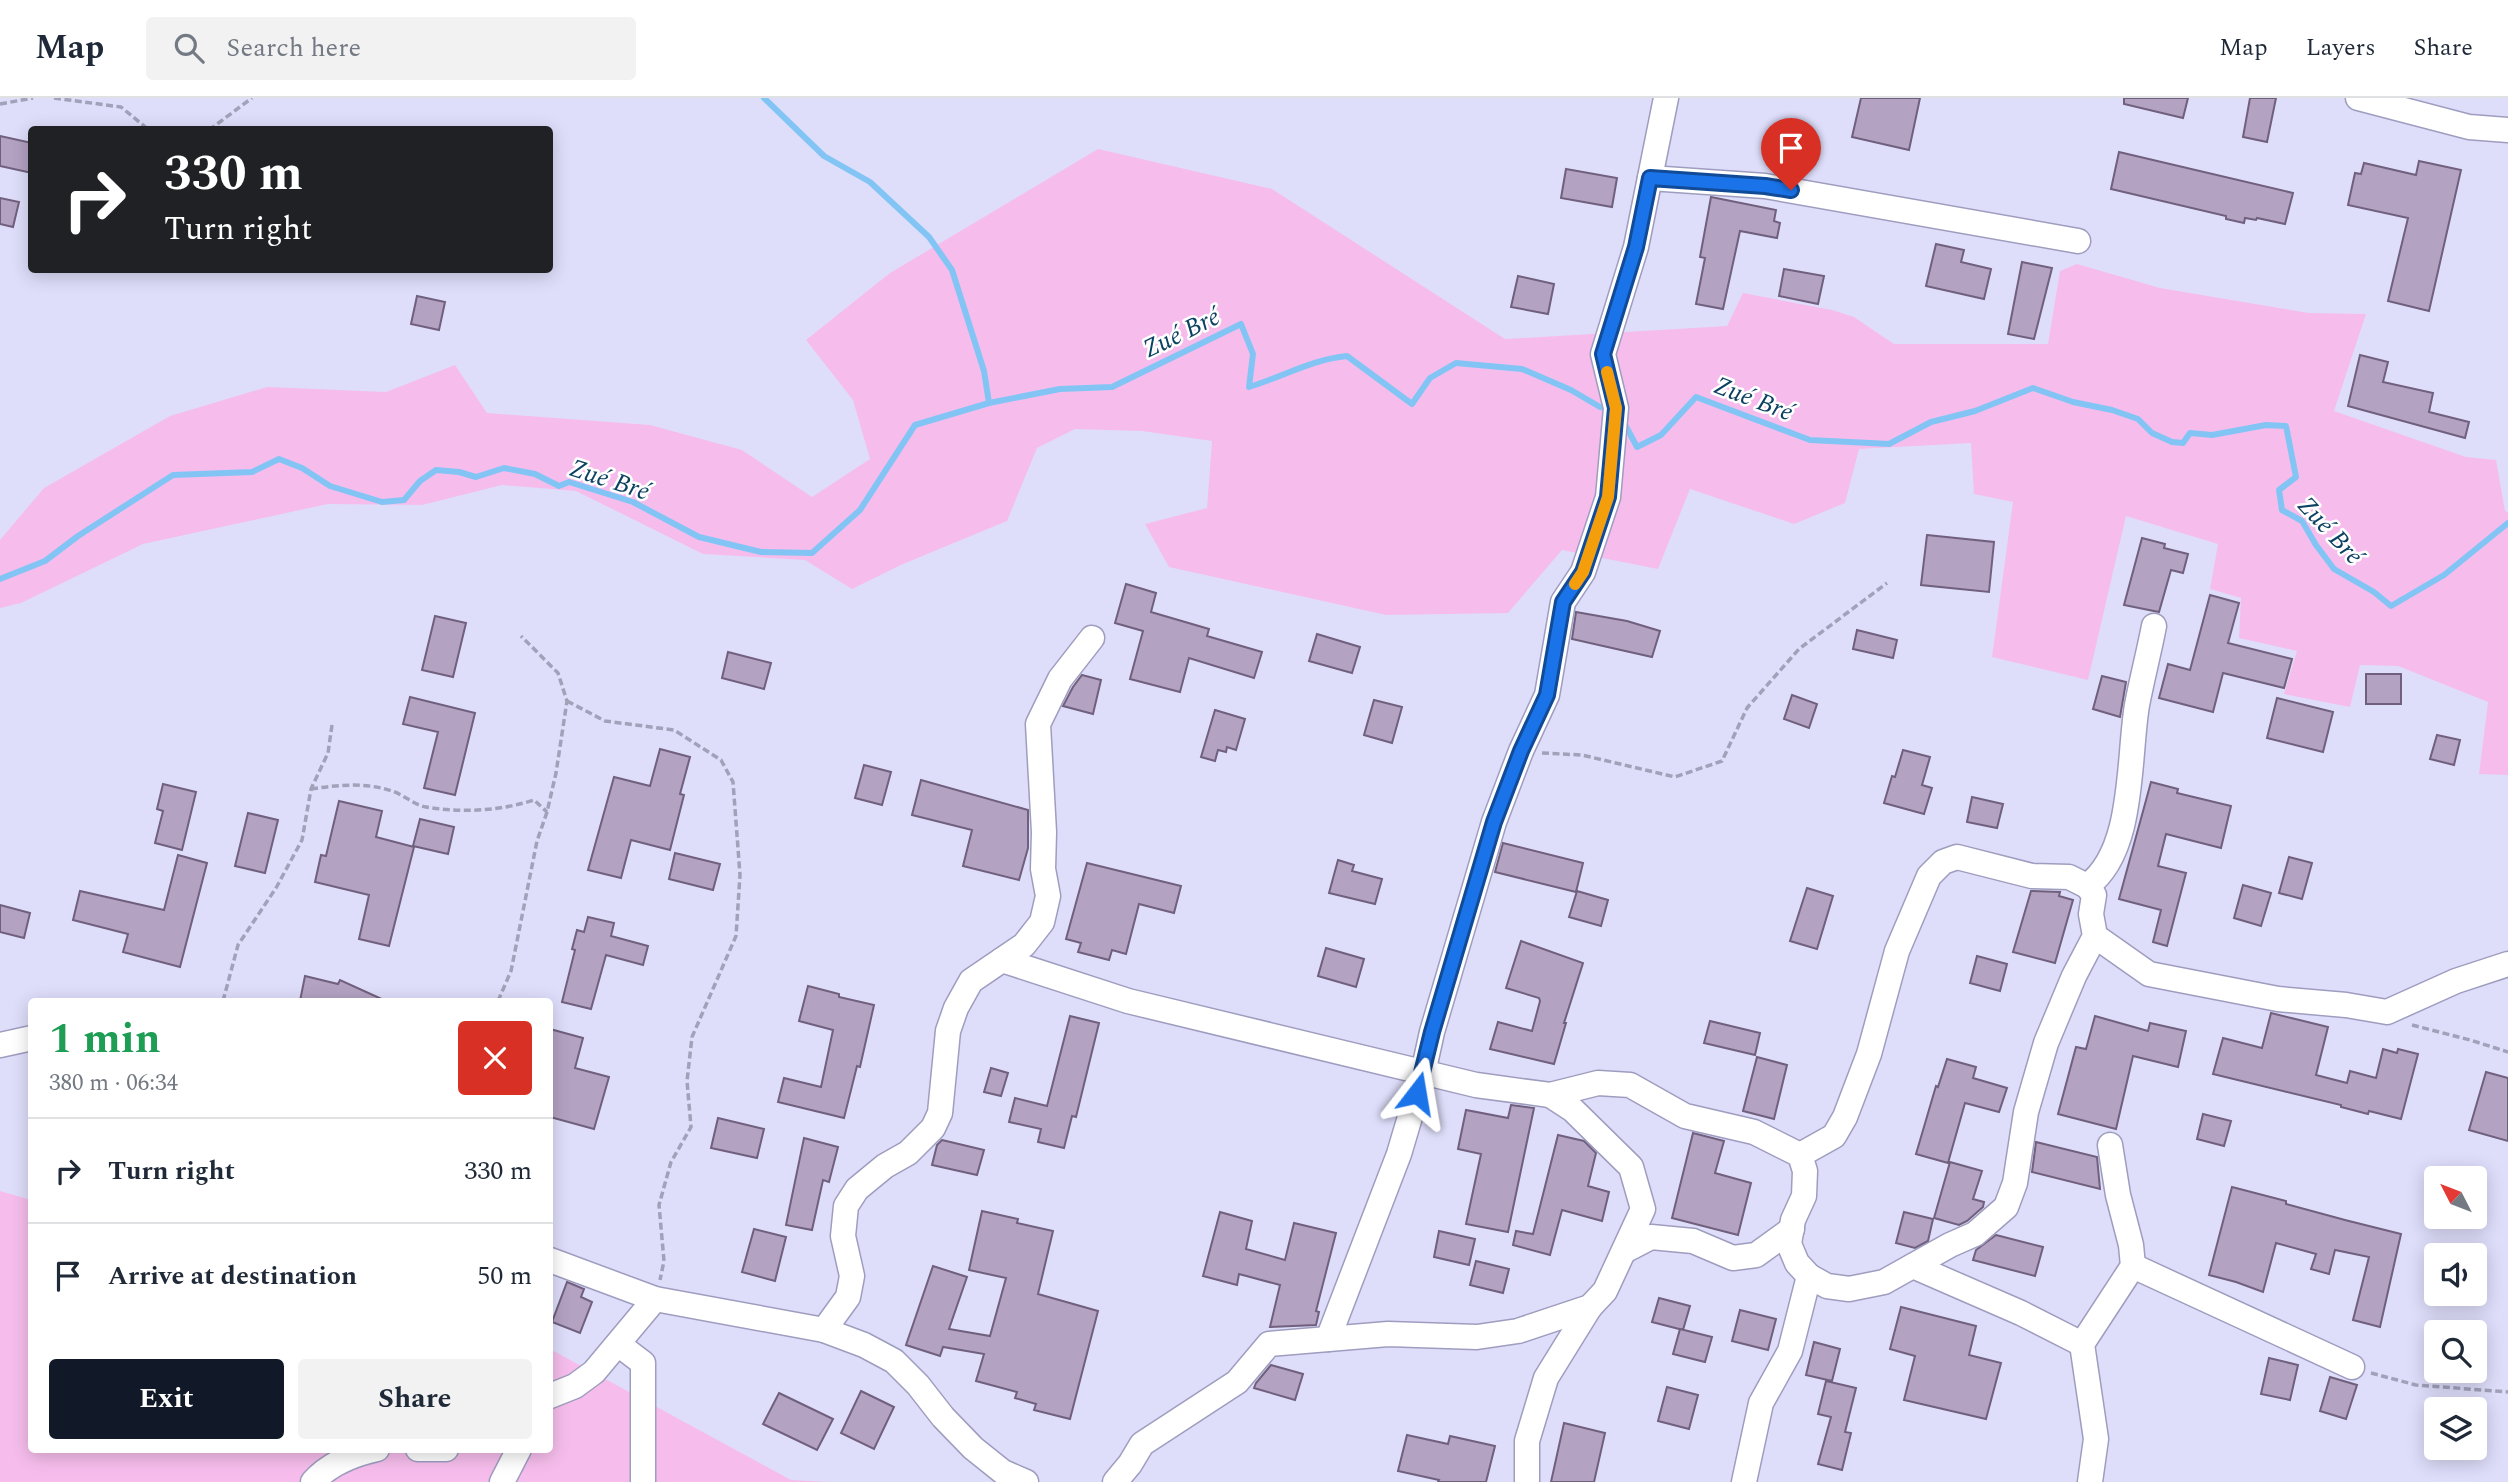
<!DOCTYPE html>
<meta charset="utf-8">
<style>
:root{--surface:#fff;--page:#f2f2f3;--text:#1f2937;--muted:#747a83;--line:#e0e1e3;--accent:#111827}
body{margin:0;font-family:Spectral,serif;background:var(--page);color:var(--text);height:100vh;display:flex;flex-direction:column;font-size:26px;white-space:nowrap}
*{box-sizing:border-box;margin:0}
p{font-size:23px;color:var(--muted)}
.icon{flex:none;width:38px;height:38px;fill:none;stroke:currentColor;stroke-width:2;stroke-linecap:round;stroke-linejoin:round}
.map{position:relative;flex:1;overflow:hidden}
.panel{position:absolute;left:28px;top:900px;width:525px;height:455px;display:flex;flex-direction:column;background:var(--surface);border-radius:7px;box-shadow:0 4px 18px #0003}
.panel>*{flex:none}
.top-card{position:absolute;left:28px;top:28px;width:525px;height:147px;border-radius:7px;box-shadow:0 4px 18px #0003;background:#202124;color:#fff;overflow:hidden}
.needle{width:46px;rotate:312deg}
.buttons{position:absolute;left:2424px;top:1068px;display:grid;gap:14px}
.buttons a{display:grid;place-items:center;width:63px;height:63px;border-radius:7px;background:var(--surface);box-shadow:0 4px 18px #0003;font-size:35px}
.pin{position:absolute;display:grid;place-items:center;width:60px;height:60px;color:#fff;margin:-72px -30px;border-radius:50% 50% 50% 0;rotate:-45deg;box-shadow:0 0 7px #0007}
.pin .icon{rotate:45deg}
.me{position:absolute;width:77px;margin:-38px;rotate:14deg;stroke-linejoin:round;filter:drop-shadow(0 0 5px #0008)}
.turn{display:flex;align-items:center;gap:24px;height:147px;padding:0 21px;font-size:32px}
.turn .icon{width:91px;height:91px;stroke-width:2.5}
.turn b{display:block;font-size:49px;line-height:60px}
.round{display:grid;place-items:center;flex:none;width:74px;height:74px;border-radius:7px;background:var(--page)}
.head{display:flex;align-items:center;justify-content:space-between;height:119px;padding:0 21px}
h1{font-size:42px;font-weight:700;line-height:52px;color:#1e9e55}
.cta{display:flex;gap:14px;margin-top:auto;padding:14px 21px}
.cta a{flex:1;height:80px;border-radius:7px;background:var(--accent);color:#fff;font-size:28px;font-weight:700;line-height:80px;text-align:center}
.cta a+a{background:var(--page);color:var(--text)}
ul{padding:0;list-style:none}
li{display:flex;align-items:center;gap:21px;height:105px;padding:0 21px;border-top:2px solid var(--line)}
li div{flex:1}
li b{display:block;font-size:26px}
li em{font-style:normal}
header{display:flex;align-items:center;gap:42px;box-sizing:border-box;height:98px;padding:0 35px;background:var(--surface);border-bottom:2px solid var(--line)}
header strong{font-size:33px}
nav{display:flex;gap:38px;margin-inline-start:auto;font-size:24px}
.search{width:490px;height:63px;background:var(--page);display:flex;align-items:center;gap:18px;box-sizing:border-box;padding:0 24px;border-radius:7px;color:var(--muted);font-size:26px}
.map>svg:first-child{display:block}
.green{fill:#f6bdec}
.lines{fill:none;stroke-linecap:round;stroke-linejoin:round}
.stream{stroke:#82c5f5;stroke-width:6}
.building{fill:#b3a2c2;stroke:#70607d;stroke-width:2}
.minor-casing{stroke:#9e9dbf;stroke-width:27}
.path{stroke:#a1a1b9;stroke-width:3.5;stroke-dasharray:7 3.5;stroke-linecap:butt}
.minor{stroke:#fff;stroke-width:24}
.route-casing{stroke:#114b97;stroke-width:18}
.route{stroke:#1a73e8;stroke-width:12}
.slow{stroke:#f59e0b;stroke-width:12}
.labels{text-anchor:middle;stroke-width:5;stroke-linejoin:round;paint-order:stroke}
.water-label{font-size:26px;font-style:italic;fill:#0b4161;stroke:#fff}
</style>
<header>
<strong>Map</strong>
<div class="search"><svg class="icon" aria-label="search" viewBox="0 0 24 24"><circle cx="10" cy="10" r="6"/><path d="M15 15l6 6"/></svg>Search here</div>
<nav><a>Map</a><a>Layers</a><a>Share</a></nav>
</header>
<div class="map">
<svg width="2508" height="1384" viewBox="0 0 2508 1384">
<rect width="100%" height="100%" fill="#dedefb"/>
<g class="green">
<path d="M1098 51 1272 91 1505 241 1727 228 1743 195 1832 212 1854 219 1894 246H2048L2060 173 2077 166 2160 190 2309 215 2366 216 2334 313 2466 359 2496 362 2505 413 2508 414V677L2479 676 2488 604 2398 568 2360 567 2350 609 2284 596 2297 553 2239 540 2241 500 2210 491 2218 446 2126 418 2088 582 1992 559 2013 404 1974 396 1971 345 1859 351 1845 405 1794 426 1690 391 1658 471 1562 452 1508 515 1386 517 1169 469 1145 426 1207 410 1212 343 1142 333 1075 331 1037 350 1007 423 903 466 852 491 805 462 703 456 576 393 502 387 422 407 328 406 143 446 21 505 0 510V442L44 390 170 318 267 289 386 294 455 267 487 315 650 327 742 352 812 399 870 361 853 302 806 242 890 175Z"/>
<path d="M0 1093 31 1102 32 1351H550V1251L791 1382 830 1384H0Z"/>
</g>
<g class="lines">
<g class="stream">
<path d="M764 0 824 58 870 84 929 139 952 172 984 273 989 305"/>
<path d="M1623 323 1637 349 1661 337 1696 299 1810 342 1889 346 1931 324 1975 313 2033 290 2073 304 2112 312 2138 321 2152 335 2172 344 2183 345 2190 335 2212 337 2266 327 2286 328 2296 379 2279 392 2282 412 2302 423 2316 447 2334 471 2374 494 2391 508 2444 477 2508 425"/>
<path d="M0 481 45 463 78 438 173 377 252 374 279 361 302 370 330 388 382 404 404 402 420 383 436 372 459 374 476 379 504 370 535 376 559 388 569 384 633 404 699 439 761 454 812 455 860 412 915 327 989 305 1060 291 1112 289 1241 226 1253 256 1249 289C1282 279 1313 261 1347 258L1412 306 1430 280 1456 265 1522 271 1571 292 1600 309 1609 310"/>
</g>
</g>
<g class="building">
<path d="M1861 0H1920L1909 52 1852 39Z"/>
<path d="M2124 0H2188L2183 20 2124 6Z"/>
<path d="M2250 0H2276L2267 44 2243 39Z"/>
<path d="M0 38 32 45V75L0 68Z"/>
<path d="M2119 54 2293 95 2285 126 2257 120 2256 122 2245 120 2244 125 2226 121V118L2111 91Z"/>
<path d="M2419 63 2461 72 2429 213 2388 203 2408 120 2348 107 2355 75 2361 76 2364 65 2416 77Z"/>
<path d="M1566 71 1617 80 1612 109 1561 100Z"/>
<path d="M1711 99 1776 112 1774 123 1780 125 1777 140 1740 133 1723 211 1696 206 1705 160 1700 159Z"/>
<path d="M0 100 19 104 13 129 0 126Z"/>
<path d="M1936 146 1964 152 1961 164 1991 171 1984 201 1926 188Z"/>
<path d="M2022 164 2052 170 2034 241 2008 236Z"/>
<path d="M1784 171 1824 178 1818 206 1779 198Z"/>
<path d="M1518 178 1554 186 1548 216 1511 209Z"/>
<path d="M417 198 445 204 439 232 411 226Z"/>
<path d="M2360 257 2388 264 2383 284 2433 295 2429 314 2469 324 2465 340 2348 308Z"/>
<path d="M1927 437 1994 444 1989 494 1921 487Z"/>
<path d="M2142 440 2165 446 2164 450 2188 456 2183 475 2171 472 2159 514 2124 507Z"/>
<path d="M1126 486 1156 495 1151 514 1209 531 1207 538 1262 554 1254 580 1189 560 1180 594 1130 581 1143 533 1115 525Z"/>
<path d="M2210 497 2239 505 2228 545 2292 561 2284 590 2223 575 2213 614 2159 600 2168 566 2190 572Z"/>
<path d="M1576 514 1627 523 1660 533 1652 559 1572 541Z"/>
<path d="M435 518 466 525 453 579 422 572Z"/>
<path d="M1857 532 1897 542 1893 560 1853 551Z"/>
<path d="M1317 536 1360 549 1352 575 1309 563Z"/>
<path d="M728 554 771 565 764 591 722 580Z"/>
<rect x="2366" y="576" width="35" height="30"/>
<path d="M1082 577 1101 582 1093 616 1063 608 1073 589Z"/>
<path d="M2102 578 2126 584 2120 619 2093 611Z"/>
<path d="M1792 597 1817 606 1809 630 1784 621Z"/>
<path d="M410 599 475 615 455 697 424 690 438 634 403 626Z"/>
<path d="M2277 600 2333 614 2323 654 2267 640Z"/>
<path d="M1374 602 1402 609 1392 645 1364 637Z"/>
<path d="M1215 612 1245 621 1236 652 1227 649 1226 654 1218 652 1215 663 1201 659Z"/>
<path d="M2437 637 2460 642 2454 667 2430 661Z"/>
<path d="M660 651 690 659 680 696 684 697 670 752 631 742 621 780 588 772 614 679 650 688Z"/>
<path d="M1903 652 1930 659 1922 687 1932 690 1924 716 1884 705 1892 678 1895 679Z"/>
<path d="M864 667 891 674 882 707 855 700Z"/>
<path d="M921 682 1028 712V750L1019 782 963 768 972 732 912 717Z"/>
<path d="M2151 684 2178 691 2177 695 2231 708 2221 750 2166 736 2158 768 2186 775 2167 848 2153 844 2161 812 2119 801Z"/>
<path d="M163 686 196 694 182 752 155 745 163 713 157 711Z"/>
<path d="M1972 699 2003 706 1997 730 1967 724Z"/>
<path d="M339 703 382 713 376 739 414 749 389 848 359 841 369 797 315 784 321 757 326 758Z"/>
<path d="M248 715 278 722 265 775 235 768Z"/>
<path d="M420 721 454 729 448 756 413 748Z"/>
<path d="M1503 745 1583 765 1576 794 1495 774Z"/>
<path d="M675 755 720 766 713 792 669 781Z"/>
<path d="M178 757 207 765 180 869 123 854 128 836 73 822 80 793 164 812Z"/>
<path d="M2289 759 2312 765 2302 801 2279 795Z"/>
<path d="M1338 762 1354 767 1352 773 1382 781 1375 806 1329 795Z"/>
<path d="M1087 765 1181 788 1174 815 1139 806 1126 856 1112 852 1109 862 1078 854 1081 845 1066 841Z"/>
<path d="M2243 787 2271 795 2261 828 2234 820Z"/>
<path d="M1807 790 1833 798 1817 851 1790 843Z"/>
<path d="M1577 793 1608 802 1601 828 1569 819Z"/>
<path d="M2031 793 2060 794 2059 798 2073 802 2055 865 2013 854Z"/>
<path d="M0 807 30 815 24 840 0 834Z"/>
<path d="M588 819 614 825 611 838 648 848 643 867 606 857 591 911 562 904 575 852 572 851 577 832 584 834Z"/>
<path d="M1521 843 1583 865 1564 925H1566L1554 966 1490 951 1498 924 1532 933 1540 903 1539 900 1506 890Z"/>
<path d="M1326 850 1364 861 1356 889 1318 878Z"/>
<path d="M1977 858 2007 866 2000 893 1970 885Z"/>
<path d="M305 878 338 886 340 882 386 903H300Z"/>
<path d="M808 888 839 896V899L874 907 860 969 857 968 844 1020 778 1004 784 980 821 989 833 932 799 923Z"/>
<path d="M2271 915 2328 929 2316 977 2347 985 2350 973 2376 980 2383 951 2397 955 2398 951 2418 956 2401 1021 2369 1013 2368 1016 2341 1009V1007L2213 976 2223 940 2262 950Z"/>
<path d="M1070 918 1099 925 1076 1019 1072 1018 1064 1050 1038 1044 1041 1031 1009 1024 1015 1000 1047 1008Z"/>
<path d="M2095 918 2148 933 2150 925 2186 933 2178 969 2133 958 2116 1031 2058 1016 2076 949 2086 951Z"/>
<path d="M1710 923 1760 935 1755 957 1704 945Z"/>
<path d="M550 931 583 940 575 970 609 979 594 1031 550 1019Z"/>
<path d="M1757 959 1787 967 1774 1021 1743 1013Z"/>
<path d="M1947 961 1976 969 1973 980 2007 990 1999 1014 1965 1005 1948 1065 1916 1056 1936 988 1938 989Z"/>
<path d="M991 970 1008 975 1001 998 984 994Z"/>
<path d="M2486 974 2508 980V1043L2469 1032Z"/>
<path d="M1511 1007 1534 1010 1508 1134 1466 1126 1481 1056 1458 1051 1466 1012 1508 1020Z"/>
<path d="M2203 1016 2231 1023 2224 1048 2197 1041Z"/>
<path d="M718 1020 764 1031 757 1060 711 1050Z"/>
<path d="M1693 1035 1724 1043 1715 1075 1751 1085 1738 1137 1672 1120Z"/>
<path d="M1558 1037 1584 1043 1596 1055 1588 1088 1609 1094 1602 1123 1562 1112 1550 1157 1513 1147 1516 1133 1533 1136Z"/>
<path d="M804 1040 838 1049 829 1084 823 1082 812 1132 786 1127Z"/>
<path d="M942 1042 984 1052 977 1077 932 1067 937 1047Z"/>
<path d="M2036 1044 2097 1059 2100 1091 2032 1074Z"/>
<path d="M1950 1064 1982 1073 1973 1101 1984 1104 1983 1109 1967 1123 1959 1127 1934 1120Z"/>
<path d="M2232 1089 2286 1103V1106L2345 1122 2401 1136 2380 1229 2353 1222 2369 1159 2335 1152 2329 1176 2311 1171 2316 1156 2276 1145 2263 1194 2236 1184 2209 1177Z"/>
<path d="M982 1113 1018 1121 1017 1125 1053 1133 1038 1196 1098 1213 1070 1321 1034 1312 1036 1306 1015 1300 1017 1294 976 1283 984 1256 943 1249 940 1258 906 1247 933 1168 967 1179 949 1231 990 1238 1006 1180 969 1172Z"/>
<path d="M1220 1114 1252 1123 1246 1151 1285 1162 1294 1125 1336 1135 1316 1213 1319 1214 1316 1227 1270 1229 1280 1187 1239 1176 1237 1187 1203 1178Z"/>
<path d="M1904 1114 1933 1121 1928 1143 1915 1150 1896 1145Z"/>
<path d="M754 1131 786 1139 775 1183 742 1174Z"/>
<path d="M1439 1133 1475 1141 1469 1167 1434 1159Z"/>
<path d="M1996 1137 2043 1149 2035 1178 1973 1162 1976 1152Z"/>
<path d="M1476 1163 1509 1171 1503 1195 1470 1187Z"/>
<path d="M567 1184 584 1191 581 1199 592 1204 580 1235 552 1224Z"/>
<path d="M1659 1200 1690 1208 1683 1232 1652 1224Z"/>
<path d="M1901 1209 1976 1228 1969 1257 2001 1265 1986 1321 1904 1302 1915 1258 1890 1251Z"/>
<path d="M1740 1212 1776 1221 1768 1252 1732 1243Z"/>
<path d="M1680 1231 1712 1239 1705 1264 1673 1256Z"/>
<path d="M1814 1244 1840 1251 1832 1283 1806 1277Z"/>
<path d="M2269 1260 2298 1267 2290 1302 2261 1296Z"/>
<path d="M1271 1267 1303 1276 1295 1302 1254 1290 1256 1285Z"/>
<path d="M2330 1279 2357 1287 2346 1321 2320 1313Z"/>
<path d="M1826 1283 1856 1290 1845 1334 1851 1335 1842 1372 1818 1366 1831 1319 1818 1316Z"/>
<path d="M1667 1289 1698 1297 1689 1331 1658 1323Z"/>
<path d="M861 1293 894 1309 874 1351 841 1335Z"/>
<path d="M779 1295 833 1321 817 1352 763 1326Z"/>
<path d="M1564 1325 1605 1335 1594 1384H1551Z"/>
<path d="M1407 1337 1448 1346 1450 1338 1495 1348 1486 1384H1438L1439 1382 1398 1373Z"/>
</g>
<g class="lines">
<defs>
<g id="minor">
<path d="M2358 0 2469 29 2508 32"/>
<path d="M1650 80 1765 88 2078 143"/>
<path d="M2087 788C2135 754 2128 660 2137 607 2142 581 2149 554 2154 528"/>
<path d="M2095 838 2149 876 2278 901 2346 907 2387 914 2456 883 2508 866"/>
<path d="M1002 862 1128 903 1476 987 1550 997 1598 985 1630 987 1685 1018 1754 1034 1800 1057 1805 1073 1804 1098 1793 1122 1789 1146 1797 1165 1809 1178 1827 1188 1849 1191 1884 1184 1950 1147 1975 1136 2006 1109 2015 1085 2026 1014 2046 945 2074 878 2095 838 2091 816 2094 797 2087 788 2069 779 2032 778 1957 759 1943 764 1929 778 1897 853 1869 956 1845 1019 1834 1038 1800 1057"/>
<path d="M0 947 32 940"/>
<path d="M1624 1153 1651 1139 1693 1143 1733 1160 1756 1157 1792 1131"/>
<path d="M550 1162 655 1201 824 1232 864 1247 894 1263 918 1287 943 1319 973 1350 1003 1374 1026 1384"/>
<path d="M1913 1168 2021 1215 2082 1246"/>
<path d="M2133 1168 2352 1269"/>
<path d="M824 1232 848 1199 852 1178 843 1138 846 1108 857 1091 885 1068 908 1055 933 1030 940 1015 948 933 956 910 971 883 1024 847 1042 824 1048 798 1043 771 1044 734 1038 626 1060 581 1092 540"/>
<path d="M1328 1241 1399 1056 1423 975 1432 934 1494 724 1521 653 1547 597 1563 504 1583 474 1608 399 1616 310 1603 256 1636 149 1666 0"/>
<path d="M618 1246 643 1265V1384"/>
<path d="M550 1298 575 1288 594 1274 655 1201"/>
<path d="M418 1351H446"/>
<path d="M313 1384C329 1366 354 1356 377 1351"/>
<path d="M502 1384 519 1351"/>
<path d="M1115 1384 1130 1366 1142 1346 1237 1284 1269 1246 1388 1236 1477 1239 1518 1233 1590 1209 1605 1193 1643 1111 1631 1069 1573 1012 1550 997"/>
<path d="M1527 1384V1343L1546 1280 1590 1209"/>
<path d="M1744 1384 1761 1305 1790 1253 1809 1178"/>
<path d="M2090 1384 2096 1341 2082 1246 2133 1168 2131 1147 2118 1097 2110 1047"/>
</g>
</defs>
<use href="#minor" class="minor-casing"/>
<g class="path">
<path d="M54 0 121 9 149 32"/>
<path d="M0 6 33 0"/>
<path d="M209 32 252 0"/>
<path d="M567 603 605 623 674 632 721 662 733 684 740 777 736 838 692 939 687 983 691 1029 671 1064 659 1107 664 1163 660 1182"/>
<path d="M1542 655 1582 657 1675 679 1722 663 1747 610 1799 551 1887 485"/>
<path d="M311 691C338 687 365 684 392 693 404 697 414 707 426 709 461 715 500 713 534 702L547 714"/>
<path d="M223 903 238 847 276 790 302 742 311 691 328 655 332 627"/>
<path d="M498 903 511 873 537 743 547 714 556 675 567 603 558 575 521 538"/>
<path d="M2412 927 2470 942 2508 954"/>
<path d="M2371 1275 2416 1287 2508 1294"/>
</g>
<use href="#minor" class="minor"/>
</g>
<g class="lines">
<defs>
<path id="route" d="M1417 995 1432 934 1494 724 1521 653 1547 597 1563 504 1583 474 1608 399 1616 310 1603 256 1636 149 1650 80 1765 88 1791 92"/>
</defs>
<use href="#route" class="route-casing"/>
<use href="#route" class="route"/>
<path class="slow" d="M1575 486 1583 474 1608 399 1616 310 1607 274"/>
</g>
<g class="labels">
<g class="water-label">
<text transform="translate(1181 234) rotate(-26)" y="9">Zué Bré</text>
<text transform="translate(1754 300) rotate(21)" y="9">Zué Bré</text>
<text transform="translate(610 381) rotate(18)" y="9">Zué Bré</text>
<text transform="translate(2331 432) rotate(47)" y="9">Zué Bré</text>
</g>
</g>
</svg>
<div class="buttons">
<a><svg class="needle" viewBox="-14 -14 28 28"><path d="M0-13l5 13h-10z" fill="#e53935"/><path d="M0 13l5-13h-10z" fill="#747a83"/></svg></a>
<a><svg class="icon" aria-label="sound" viewBox="0 0 24 24"><path d="M4 9h4l5-4v14l-5-4H4zM17 9q2 3 0 6"/></svg></a>
<a><svg class="icon" aria-label="search" viewBox="0 0 24 24"><circle cx="10" cy="10" r="6"/><path d="M15 15l6 6"/></svg></a>
<a><svg class="icon" aria-label="layers" viewBox="0 0 24 24"><path d="M12 4l9 5-9 5-9-5zM3 14l9 5 9-5"/></svg></a>
</div>
<div class="pin" style="left:1791px;top:92px;background:#d93025"><svg class="icon" aria-label="arrive" viewBox="0 0 24 24"><path d="M6 21V4h12l-3 4 3 4H6"/></svg></div>
<svg class="me" style="left:1417px;top:995px" viewBox="-20 -20 40 40"><path d="M0-17L14 15 0 8-14 15z" fill="#1a73e8" stroke="#fff" stroke-width="4"/></svg>
<div class="top-card">
<div class="turn"><svg class="icon" aria-label="right" viewBox="0 0 24 24"><path d="M7 20v-9h11M14 6l5 5-5 5"/></svg><div><b>330 m</b>Turn right</div></div>
</div>
<section class="panel">
<div class="head"><div><h1>1 min</h1><p>380 m · 06:34</p></div><a class="round" style="background:#d93025;color:#fff"><svg class="icon" aria-label="close" viewBox="0 0 24 24"><path d="M6 6l12 12M18 6L6 18"/></svg></a></div>
<ul>
<li><svg class="icon" aria-label="right" viewBox="0 0 24 24"><path d="M7 20v-9h11M14 6l5 5-5 5"/></svg><div><b>Turn right</b></div><em>330 m</em></li>
<li><svg class="icon" aria-label="arrive" viewBox="0 0 24 24"><path d="M6 21V4h12l-3 4 3 4H6"/></svg><div><b>Arrive at destination</b></div><em>50 m</em></li>
</ul>
<div class="cta"><a>Exit</a><a>Share</a></div>
</section>
</div>
